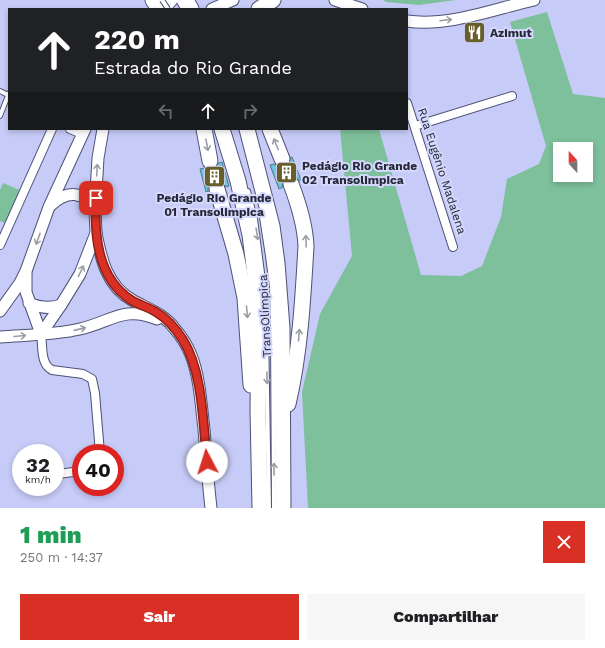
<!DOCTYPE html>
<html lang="pt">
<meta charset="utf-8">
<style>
:root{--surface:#fff;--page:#f6f6f6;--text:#202124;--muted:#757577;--accent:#d93025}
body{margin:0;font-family:"Work Sans",sans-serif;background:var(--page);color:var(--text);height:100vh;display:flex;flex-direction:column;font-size:15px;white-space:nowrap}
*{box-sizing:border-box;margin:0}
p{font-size:13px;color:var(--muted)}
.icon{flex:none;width:22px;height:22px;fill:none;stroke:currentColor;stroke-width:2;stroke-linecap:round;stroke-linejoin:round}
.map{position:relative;height:508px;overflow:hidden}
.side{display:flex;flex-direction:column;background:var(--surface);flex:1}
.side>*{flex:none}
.top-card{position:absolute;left:8px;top:8px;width:400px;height:122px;border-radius:0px;box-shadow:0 2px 6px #0003;background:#202124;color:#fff;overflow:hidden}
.needle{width:26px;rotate:339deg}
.fabs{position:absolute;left:553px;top:142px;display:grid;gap:8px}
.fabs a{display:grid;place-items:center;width:40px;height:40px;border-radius:0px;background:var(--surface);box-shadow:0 2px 6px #0003;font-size:20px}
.speed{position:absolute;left:12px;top:444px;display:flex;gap:8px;font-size:20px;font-weight:700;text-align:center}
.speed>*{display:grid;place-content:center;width:52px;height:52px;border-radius:50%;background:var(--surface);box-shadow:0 2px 6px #0003;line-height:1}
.speed small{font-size:10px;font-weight:400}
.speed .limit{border:6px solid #d22;background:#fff;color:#111}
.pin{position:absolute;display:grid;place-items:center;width:34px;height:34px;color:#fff;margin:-17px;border-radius:8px;box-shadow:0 2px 6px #0006}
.me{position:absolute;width:44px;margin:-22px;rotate:355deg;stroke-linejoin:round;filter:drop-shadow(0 0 3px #0008)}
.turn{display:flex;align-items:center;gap:14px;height:84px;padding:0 20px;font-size:18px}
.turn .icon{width:52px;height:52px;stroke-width:2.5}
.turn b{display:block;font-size:28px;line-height:34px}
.lanes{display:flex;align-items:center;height:38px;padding:0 20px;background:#0003;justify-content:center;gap:20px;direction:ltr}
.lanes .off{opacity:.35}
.round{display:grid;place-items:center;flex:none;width:42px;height:42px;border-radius:0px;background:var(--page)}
.headline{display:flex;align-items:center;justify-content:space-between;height:68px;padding:0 20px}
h1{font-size:24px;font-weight:800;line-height:30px;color:#1e9e55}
.button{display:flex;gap:8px;margin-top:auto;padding:8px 20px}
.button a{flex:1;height:46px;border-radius:0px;background:var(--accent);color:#fff;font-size:16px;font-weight:800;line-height:46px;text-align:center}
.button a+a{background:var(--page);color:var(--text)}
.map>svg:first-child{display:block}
.green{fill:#7ebf9c;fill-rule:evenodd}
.building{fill:#6cc1dc;stroke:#477b8b}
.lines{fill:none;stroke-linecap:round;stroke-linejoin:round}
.highway-tunnel{stroke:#a6aad1;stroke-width:15;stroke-dasharray:15 8;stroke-linecap:butt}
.lane-casing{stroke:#4e5176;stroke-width:6}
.street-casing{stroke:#4e5176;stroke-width:10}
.secondary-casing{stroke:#4e5176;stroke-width:13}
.highway-casing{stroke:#4e5176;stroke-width:17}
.lane{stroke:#fff;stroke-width:4}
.street{stroke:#fff;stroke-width:8}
.secondary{stroke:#fff;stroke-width:11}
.highway{stroke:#fff;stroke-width:15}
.lane-bridge-casing{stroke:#4e5176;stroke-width:6;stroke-linecap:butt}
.lane-bridge{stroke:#fff;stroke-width:4}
.oneway{stroke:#9d9ea5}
.route-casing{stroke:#8d1f18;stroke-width:10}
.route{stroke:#d93025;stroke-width:7}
.labels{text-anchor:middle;stroke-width:4;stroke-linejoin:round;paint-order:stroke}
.poi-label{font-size:12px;font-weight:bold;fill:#262838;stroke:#d4d8fc;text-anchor:start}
.street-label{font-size:12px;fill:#262838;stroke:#d4d8fc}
</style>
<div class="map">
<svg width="605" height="508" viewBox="0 0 605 508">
<rect width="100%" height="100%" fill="#c6cbf7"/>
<g class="green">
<path d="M383 0H456L419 5 386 2Z"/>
<path d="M547 12 573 94 605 98V508H308L302 392 320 314 352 256 340 129H379L421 275 461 276 482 266 501 217 507 179 539 164 546 146 510 22ZM560 149H586V175H560Z"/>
<path d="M3 183 22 191 7 224 0 221V190Z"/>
</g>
<g class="building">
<path d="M291 157H292L301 180 299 181 297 177 293 175 288 176 284 178 282 182 283 187 279 189 270 165 274 164 280 168 285 167 289 164Z"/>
<path d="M222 162 229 186 226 187 223 182 219 180H215L210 183 208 187V192H206L200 169 204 168 207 170H212L216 168 219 163Z"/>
</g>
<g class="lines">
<g class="highway-tunnel">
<path d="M282 159 291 184"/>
<path d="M210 161 217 189"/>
</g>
<defs>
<g id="lane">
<path d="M178 0 182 7"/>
<path d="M0 91 8 95"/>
<path d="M0 116 9 93"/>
<path d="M248 191 255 219 264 288"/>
<path d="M261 211 268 256 272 287 273 332 274 508"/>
<path d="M266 329 269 508"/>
</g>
<g id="street">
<path d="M407 103 453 247"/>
<path d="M415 126 512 96"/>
<path d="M70 129 82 134"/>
<path d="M0 245 52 129"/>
<path d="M41 334C43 346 40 364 52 370L83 374 92 379 95 393 100 453"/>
<path d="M58 474 81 471"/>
</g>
<g id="secondary">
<path d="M335 0 362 9"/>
<path d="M164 9 172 0"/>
<path d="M212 9 233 0"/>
<path d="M407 21C448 27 494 9 534 0"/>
<path d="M51 205C67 190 83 191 95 209"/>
<path d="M96 233C101 259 107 286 132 300 148 309 164 314 175 329 181 336 187 345 191 355 200 378 201 405 204 429 206 455 208 482 211 508"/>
<path d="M26 273V292L41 334"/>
<path d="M29 303C40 308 50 309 61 305"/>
<path d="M0 311 20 283 26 271 49 207 85 129"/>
<path d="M41 334 61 305 80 274 96 233 95 209 98 158 103 129"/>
<path d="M0 337C26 335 54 335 80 329 111 322 124 305 157 319"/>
</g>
<g id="highway">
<path d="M153 0 159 9"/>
<path d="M186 0 191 9"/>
<path d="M259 9 273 0"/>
<path d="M204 129 210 161"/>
<path d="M222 129 238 181 250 235 259 306 258 410 260 508"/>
<path d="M247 129 272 226 277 263 282 328 283 508"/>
<path d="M270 129 282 159"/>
<path d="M217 189 236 254 245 298 251 385"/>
<path d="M288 404C300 353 303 299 306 246 305 224 299 205 291 184"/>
</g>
</defs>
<use href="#lane" class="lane-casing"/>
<use href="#street" class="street-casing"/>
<use href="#secondary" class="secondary-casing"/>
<use href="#highway" class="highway-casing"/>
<use href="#lane" class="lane"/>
<use href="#street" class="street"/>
<use href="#secondary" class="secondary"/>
<use href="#highway" class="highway"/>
<defs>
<path id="lane-bridge" d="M162 0 168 9"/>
</defs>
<use href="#lane-bridge" class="lane-bridge-casing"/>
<use href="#lane-bridge" class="lane-bridge"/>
</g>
<defs><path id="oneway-shaft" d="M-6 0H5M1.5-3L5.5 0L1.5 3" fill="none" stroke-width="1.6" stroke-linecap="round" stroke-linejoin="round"/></defs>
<g class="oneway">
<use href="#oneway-shaft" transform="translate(446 20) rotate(-7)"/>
<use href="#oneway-shaft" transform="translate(276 144) rotate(-112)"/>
<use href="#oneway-shaft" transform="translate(207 145) rotate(79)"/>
<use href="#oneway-shaft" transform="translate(97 170) rotate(-87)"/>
<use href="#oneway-shaft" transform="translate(257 234) rotate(81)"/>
<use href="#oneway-shaft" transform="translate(38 239) rotate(110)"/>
<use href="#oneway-shaft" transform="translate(306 241) rotate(-92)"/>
<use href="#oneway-shaft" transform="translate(81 271) rotate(-65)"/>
<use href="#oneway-shaft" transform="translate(247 312) rotate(85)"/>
<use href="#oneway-shaft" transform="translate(80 329) rotate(-13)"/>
<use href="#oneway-shaft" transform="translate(299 335) rotate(-85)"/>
<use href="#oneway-shaft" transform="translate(20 336) rotate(-5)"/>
<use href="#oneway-shaft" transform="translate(267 378) rotate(89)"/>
<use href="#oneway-shaft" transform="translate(274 469) rotate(-91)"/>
</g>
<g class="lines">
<defs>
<path id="route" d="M96 198C94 234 97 278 131 300 139 305 148 307 156 312 168 319 176 329 183 340 203 372 203 425 207 462"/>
</defs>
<use href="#route" class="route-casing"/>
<use href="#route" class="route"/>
</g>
<defs>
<symbol id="restaurant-square" viewBox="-11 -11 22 22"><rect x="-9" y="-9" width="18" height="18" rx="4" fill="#675e2a" stroke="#d4d8fc"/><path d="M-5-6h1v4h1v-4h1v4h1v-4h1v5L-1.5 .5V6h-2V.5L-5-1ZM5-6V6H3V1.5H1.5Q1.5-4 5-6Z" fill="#fff"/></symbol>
<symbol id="building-square" viewBox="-11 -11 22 22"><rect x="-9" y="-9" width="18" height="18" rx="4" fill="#675e2a" stroke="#d4d8fc"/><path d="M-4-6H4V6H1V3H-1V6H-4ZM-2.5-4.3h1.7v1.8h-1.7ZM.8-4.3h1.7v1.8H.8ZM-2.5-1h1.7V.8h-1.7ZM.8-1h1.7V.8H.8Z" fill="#fff"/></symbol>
</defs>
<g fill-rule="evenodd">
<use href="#restaurant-square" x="462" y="20" width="25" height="25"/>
<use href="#building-square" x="274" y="160" width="25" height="25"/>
<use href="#building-square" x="202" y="164" width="25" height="25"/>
</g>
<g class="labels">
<g class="poi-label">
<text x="490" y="37">Azimut</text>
<text x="302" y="170">Pedágio Rio Grande<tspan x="302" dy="14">02 Transolimpica</tspan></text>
<text x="214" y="202" text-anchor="middle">Pedágio Rio Grande<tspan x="214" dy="14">01 Transolimpica</tspan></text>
</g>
<g class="street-label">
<text transform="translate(442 171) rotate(72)" y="4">Rua Eugênio Madalena</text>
<text transform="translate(265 316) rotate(-93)" y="4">TransOlímpica</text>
</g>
</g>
</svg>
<div class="fabs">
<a><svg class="needle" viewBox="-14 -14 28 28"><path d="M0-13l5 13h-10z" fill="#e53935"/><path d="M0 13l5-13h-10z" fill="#757577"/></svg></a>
</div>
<div class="speed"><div>32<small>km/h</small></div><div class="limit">40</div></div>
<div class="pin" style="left:96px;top:198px;background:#d93025"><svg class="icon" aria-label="arrive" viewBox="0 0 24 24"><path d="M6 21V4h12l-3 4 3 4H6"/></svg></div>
<svg class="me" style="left:207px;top:462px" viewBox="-20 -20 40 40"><circle r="19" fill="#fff"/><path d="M0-13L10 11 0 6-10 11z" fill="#d93025"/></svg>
<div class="top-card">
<div class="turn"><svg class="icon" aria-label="ahead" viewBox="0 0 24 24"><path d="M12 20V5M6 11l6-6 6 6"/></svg><div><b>220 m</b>Estrada do Rio Grande</div></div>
<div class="lanes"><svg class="icon off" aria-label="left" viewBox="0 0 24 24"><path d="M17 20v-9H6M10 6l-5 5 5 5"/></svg><svg class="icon" aria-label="ahead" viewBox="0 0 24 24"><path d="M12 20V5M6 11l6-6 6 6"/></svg><svg class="icon off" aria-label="right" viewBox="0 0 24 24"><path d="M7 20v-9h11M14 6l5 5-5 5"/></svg></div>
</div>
</div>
<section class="side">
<div class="headline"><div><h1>1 min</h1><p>250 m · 14:37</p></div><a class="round" style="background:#d93025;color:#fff"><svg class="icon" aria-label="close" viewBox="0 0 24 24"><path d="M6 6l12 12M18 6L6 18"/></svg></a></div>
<div class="button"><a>Sair</a><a>Compartilhar</a></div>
</section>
